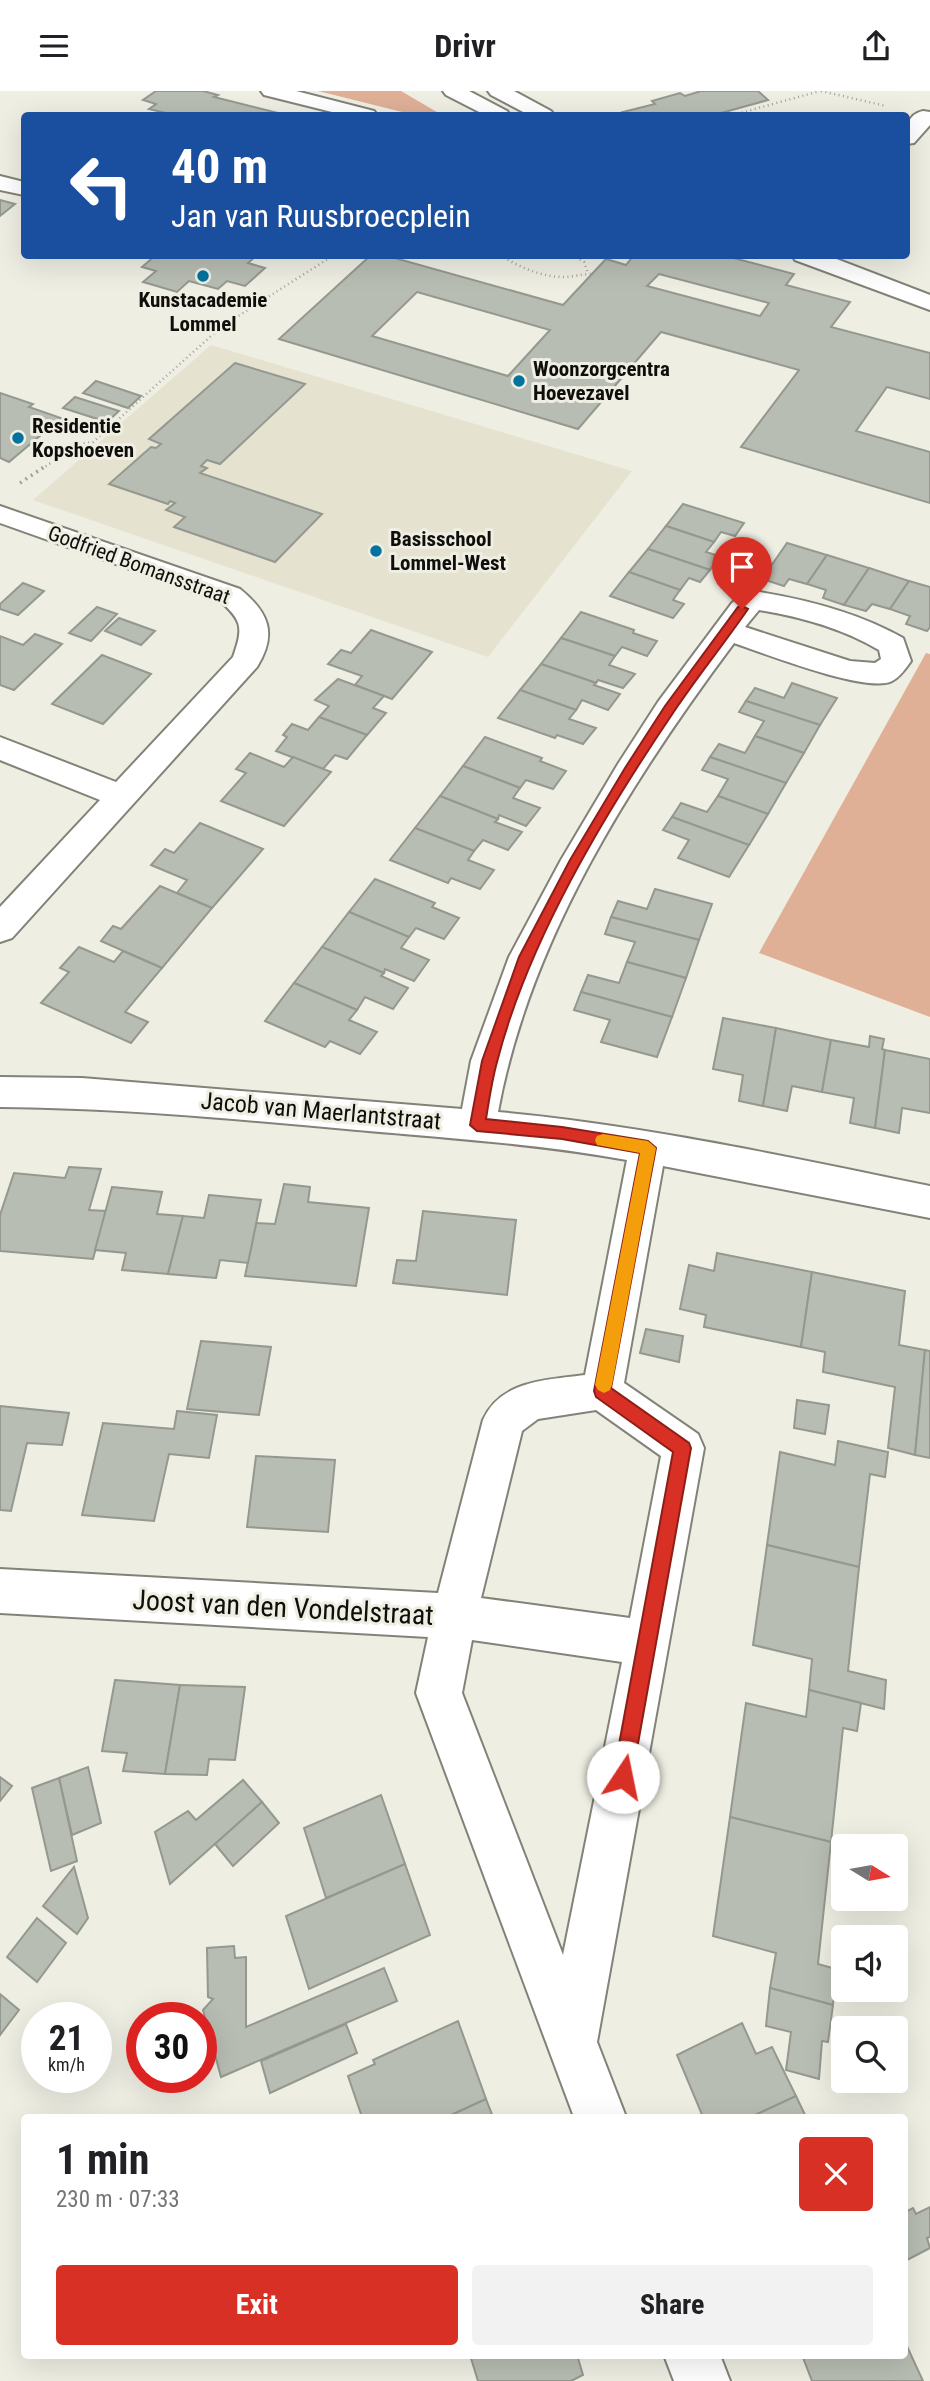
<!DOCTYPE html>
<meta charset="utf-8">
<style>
:root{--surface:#fff;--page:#f2f2f2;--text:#202124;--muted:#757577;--accent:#d93025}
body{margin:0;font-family:"Roboto Condensed",sans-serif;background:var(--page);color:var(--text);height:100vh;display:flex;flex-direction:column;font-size:26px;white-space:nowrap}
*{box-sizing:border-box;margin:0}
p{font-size:23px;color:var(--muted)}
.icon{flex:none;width:38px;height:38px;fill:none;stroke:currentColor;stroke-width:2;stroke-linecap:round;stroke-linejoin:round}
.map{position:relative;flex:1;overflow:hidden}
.sheet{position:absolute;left:21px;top:2023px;width:887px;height:245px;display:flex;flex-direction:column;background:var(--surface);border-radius:7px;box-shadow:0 7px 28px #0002}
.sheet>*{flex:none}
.guide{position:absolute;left:21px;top:21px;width:889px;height:147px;border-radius:7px;box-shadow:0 7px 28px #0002;background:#1a4fa0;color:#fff;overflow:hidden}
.needle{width:46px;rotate:101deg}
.controls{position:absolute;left:831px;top:1743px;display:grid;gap:14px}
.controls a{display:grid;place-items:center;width:77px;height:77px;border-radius:7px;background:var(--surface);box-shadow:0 7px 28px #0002;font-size:35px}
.speed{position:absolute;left:21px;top:1911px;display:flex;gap:14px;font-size:35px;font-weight:700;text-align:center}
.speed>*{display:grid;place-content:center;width:91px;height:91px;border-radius:50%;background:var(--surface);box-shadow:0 7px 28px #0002;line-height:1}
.speed small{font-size:18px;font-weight:400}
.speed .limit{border:10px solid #d22;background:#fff;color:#111}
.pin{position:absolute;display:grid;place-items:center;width:60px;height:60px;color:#fff;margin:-72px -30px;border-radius:50% 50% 50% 0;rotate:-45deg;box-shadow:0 0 7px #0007}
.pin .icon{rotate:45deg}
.me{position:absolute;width:77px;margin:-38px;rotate:11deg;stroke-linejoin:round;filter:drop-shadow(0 0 5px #0008)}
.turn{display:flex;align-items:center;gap:24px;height:147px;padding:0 35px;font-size:32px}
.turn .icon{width:91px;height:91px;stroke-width:2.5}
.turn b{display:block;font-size:49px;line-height:60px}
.round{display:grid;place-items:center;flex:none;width:74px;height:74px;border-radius:7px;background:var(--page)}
.headline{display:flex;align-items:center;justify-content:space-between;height:119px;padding:0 35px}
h1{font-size:42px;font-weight:700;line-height:52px}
.primary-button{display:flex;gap:14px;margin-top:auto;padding:14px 35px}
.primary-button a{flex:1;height:80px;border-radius:7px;background:var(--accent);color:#fff;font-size:28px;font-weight:700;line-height:80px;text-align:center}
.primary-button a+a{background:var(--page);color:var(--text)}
header{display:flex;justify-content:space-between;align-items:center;height:91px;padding:0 35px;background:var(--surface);font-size:32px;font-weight:700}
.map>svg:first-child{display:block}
.built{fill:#e5e2d0}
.green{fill:#dfaf96}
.building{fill:#b8bdb3;stroke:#94988f;stroke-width:2;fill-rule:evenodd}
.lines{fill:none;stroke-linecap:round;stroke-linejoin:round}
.minor-casing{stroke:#838278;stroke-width:4}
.path-far1{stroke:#a3a29a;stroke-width:2.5;stroke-dasharray:1 3.5;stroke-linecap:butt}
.path{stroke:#a3a29a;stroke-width:3.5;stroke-dasharray:2 4.5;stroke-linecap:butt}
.minor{fill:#fff;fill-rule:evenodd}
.route{fill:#d93025;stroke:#8d1f18;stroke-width:2}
.slow{fill:#f59e0b}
.poi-dot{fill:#02739e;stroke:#efeee3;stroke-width:2.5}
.labels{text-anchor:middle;stroke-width:6;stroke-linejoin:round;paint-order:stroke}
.far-poi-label{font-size:21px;font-weight:bold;fill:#0f0e0b;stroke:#efeee3;text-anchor:start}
.far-street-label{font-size:21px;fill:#0f0e0b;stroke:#efeee3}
.street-label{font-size:24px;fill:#0f0e0b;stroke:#efeee3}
.near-street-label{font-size:28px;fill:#0f0e0b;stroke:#efeee3}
</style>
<header><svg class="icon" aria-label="menu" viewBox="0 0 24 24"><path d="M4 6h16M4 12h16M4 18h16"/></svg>Drivr<svg class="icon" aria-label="share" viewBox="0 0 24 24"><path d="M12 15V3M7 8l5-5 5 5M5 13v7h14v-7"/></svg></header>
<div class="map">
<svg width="930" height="2290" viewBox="0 0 930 2290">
<rect width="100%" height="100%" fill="#efeee3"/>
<path class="built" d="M211 254 632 380 488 566 33 409Z"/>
<g class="green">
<path d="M318 0H401L442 24H414Z"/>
<path d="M926 562 930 563V926L759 862Z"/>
</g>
<g class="building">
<path d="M156 0H203L218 4 214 6 286 24H162L166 22 149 18 156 13 143 9Z"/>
<path d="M701 0H758L768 9 714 24H627L623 21 655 13 652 10 680 2 685 5Z"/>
<path d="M0 109 15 113 0 125Z"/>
<path d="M156 164H257L248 172 265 177 245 195 227 190 218 198 189 190 177 201 143 191 156 180 142 176Z"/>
<path d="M371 164H384L563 214 606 168 626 174 634 164H722L794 183 786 194 850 211 831 236 930 262V308L887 296 856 340 930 361V412L741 356 799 279 661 241 578 338 279 248ZM659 183 769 212 760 225 647 195ZM417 201 550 239 508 285 372 245Z"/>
<path d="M235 272 305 293 220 373 207 369 201 375 207 377 200 382 322 423 275 471 174 436 185 426 166 419 175 412 170 410 168 413 109 393 151 356 156 357 161 353 149 348Z"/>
<path d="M96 290 141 305 128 317 83 302Z"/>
<path d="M0 302 33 313 29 316 61 327 9 371 0 367Z"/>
<path d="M75 306 119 320 107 331 63 317Z"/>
<path d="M683 413 744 432 735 445 721 441 714 451 666 435Z"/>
<path d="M666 435 714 451 706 461 719 465 710 479 648 458Z"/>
<path d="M787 452 827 464 807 493 789 488 784 495 762 488Z"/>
<path d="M648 458 710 479 700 491 689 487 680 499 629 481Z"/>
<path d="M827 464 869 477 844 514 823 507 826 499 807 493Z"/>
<path d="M869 477 909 490 890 518 872 513 866 520 844 514Z"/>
<path d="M629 481 680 499 673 509 684 513 673 527 610 505Z"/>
<path d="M909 490 930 496V536L927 540 906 533 910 525 890 518Z"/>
<path d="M23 492 44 500 18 524 0 518V513Z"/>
<path d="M97 516 117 523 91 550 69 542Z"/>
<path d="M581 521 634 539 633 542 657 550 647 565 622 556 615 565 561 547Z"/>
<path d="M119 527 155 540 141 554 105 540Z"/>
<path d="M371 539 432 561 392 608 355 594 362 585 328 573 341 559 351 562Z"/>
<path d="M35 543 62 553 14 599 0 594V545L23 554Z"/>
<path d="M561 547 615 565 609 574 635 583 623 597 598 589 596 592 541 573Z"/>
<path d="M102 564 151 583 103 633 52 613Z"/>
<path d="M541 573 596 592 594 594 620 603 608 619 582 609 576 619 520 599Z"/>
<path d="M338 588 384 605 373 617 386 622 367 644 319 626 329 615 315 609Z"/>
<path d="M792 592 837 607 820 634 746 610 755 597 784 607Z"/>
<path d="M520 599 576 619 569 628 596 637 583 653 557 644 555 647 498 627Z"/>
<path d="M746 610 820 634 804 662 755 645 764 630 739 621Z"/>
<path d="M319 626 367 644 347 668 335 664 323 678 276 660 287 646 283 644 292 633 308 639Z"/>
<path d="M755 645 804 662 786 692 710 666 719 653 745 662Z"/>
<path d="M485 646 542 667 540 670 566 680 553 698 526 689 520 697 463 675Z"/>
<path d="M250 662 284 676 293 666 331 681 284 735 221 710 246 682 236 678Z"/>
<path d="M710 666 786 692 768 723 718 705 728 688 702 679Z"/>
<path d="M463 675 520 697 513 707 540 717 526 735 499 724 498 728 440 705Z"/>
<path d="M440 705 498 728 495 731 522 741 508 759 483 749 474 760 415 737Z"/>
<path d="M718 705 768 723 749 754 672 726 681 712 707 721Z"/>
<path d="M672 726 749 754 729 786 678 767 689 749 663 739Z"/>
<path d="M200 732 263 758 212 817 177 802 187 789 151 774 165 758 174 762Z"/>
<path d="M415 737 474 760 468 769 494 779 480 798 451 787 448 792 390 769Z"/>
<path d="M375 788 435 812 432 816 459 827 444 848 416 837 409 846 349 821Z"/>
<path d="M160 795 212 817 162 877 101 850 113 835 121 838Z"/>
<path d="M655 798 712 813 699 849 611 826 618 810 647 818Z"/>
<path d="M349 821 409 846 401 857 429 869 414 890 385 878 384 882 322 856Z"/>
<path d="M611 826 699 849 686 887 627 871 635 851 605 843Z"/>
<path d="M79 856 114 871 123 860 162 877 125 921 148 931 131 952 41 912 69 881 60 877Z"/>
<path d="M322 856 384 882 381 885 408 897 393 918 365 906 357 919 294 892Z"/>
<path d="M627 871 686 887 672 926 581 901 588 884 619 892Z"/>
<path d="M294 892 357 919 349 929 377 941 360 963 330 950 325 956 265 930Z"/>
<path d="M581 901 672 926 657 966 601 951 610 929 574 919Z"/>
<path d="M723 927 776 937 763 1015 739 1010 743 984 713 978Z"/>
<path d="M776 937 831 949 822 1001 792 995 787 1020 763 1015Z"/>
<path d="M870 945 884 948 882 958 885 959 875 1037 850 1032 854 1007 822 1001 831 949 869 956Z"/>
<path d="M885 959 930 968V1022L902 1017 899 1042 875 1037Z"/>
<path d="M69 1076 101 1078 89 1119 106 1120 93 1168 0 1160V1124L14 1082 65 1087Z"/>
<path d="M284 1093 310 1096 308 1111 369 1117 356 1195 245 1185 256 1132 275 1133Z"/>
<path d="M112 1096 162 1101 157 1123 183 1125 168 1183 122 1179 126 1162 95 1159Z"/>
<path d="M209 1104 261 1109 248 1172 220 1169 216 1187 168 1183 183 1125 204 1127Z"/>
<path d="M423 1120 516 1129 507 1204 393 1192 397 1169 416 1170Z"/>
<path d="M717 1162 812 1181 801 1256 704 1236 706 1224 680 1218 689 1174 714 1180Z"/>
<path d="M812 1181 905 1200 899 1254 925 1259 915 1364 888 1357 895 1296 823 1281 825 1261 801 1256Z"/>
<path d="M646 1238 683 1245 679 1271 640 1262Z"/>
<path d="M201 1250 271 1256 259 1324 187 1318Z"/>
<path d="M925 1259 930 1260V1367L915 1364Z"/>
<path d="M797 1309 829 1314 825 1343 794 1337Z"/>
<path d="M0 1315 69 1322 62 1354 27 1352 11 1420 0 1419Z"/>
<path d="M177 1320 217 1324 209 1367 169 1363 154 1430 82 1424 103 1332 174 1338Z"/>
<path d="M838 1350 888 1361 885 1386 870 1383 859 1476 767 1454 780 1361 835 1374Z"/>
<path d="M256 1365 335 1369 328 1441 247 1436Z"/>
<path d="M767 1454 859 1476 848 1580 886 1589 884 1618 809 1599 812 1568 753 1554Z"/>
<path d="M115 1589 180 1594 165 1683 123 1680 127 1662 102 1660Z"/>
<path d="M180 1594 245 1596 235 1669 209 1668 207 1684 165 1683Z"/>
<path d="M809 1599 861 1612 857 1640 843 1637 831 1751 730 1726 746 1612 806 1626Z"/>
<path d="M88 1676 101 1732 72 1744 59 1687Z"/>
<path d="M0 1686 12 1695 0 1710Z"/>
<path d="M59 1687 77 1770 51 1780 32 1697Z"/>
<path d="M243 1689 262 1711 170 1793 155 1741 188 1720 196 1729Z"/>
<path d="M381 1704 405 1773 326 1807 304 1737Z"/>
<path d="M262 1711 279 1732 233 1775 215 1753Z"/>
<path d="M730 1726 831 1751 818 1873 836 1878 833 1914 770 1897 776 1862 713 1845Z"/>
<path d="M405 1773 430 1844 309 1898 286 1825Z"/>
<path d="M74 1776 88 1827 77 1843 43 1815Z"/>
<path d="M37 1827 66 1852 37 1891 7 1866Z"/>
<path d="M234 1855 235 1867 246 1866V1936L384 1877 397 1910 221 1986 203 1919 213 1908 208 1906 207 1857Z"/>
<path d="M770 1897 833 1914 828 1951 822 1950 819 1988 786 1979 791 1941 766 1935Z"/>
<path d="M0 1903 19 1919 0 1944Z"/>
<path d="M458 1930 486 2008 447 2026H362L348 1985 375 1973 373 1969Z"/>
<path d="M742 1932 756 1963 772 1956 796 2005 751 2026H703L677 1964Z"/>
<path d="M346 1933 357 1962 270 2002 261 1970Z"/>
<path d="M796 2005 806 2026H751Z"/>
<path d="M486 2008 493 2026H447Z"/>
<path d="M930 2116V2146L927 2147 930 2157 905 2170V2121L913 2117 916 2123Z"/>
<path d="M905 2251 923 2290H812L802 2264H905Z"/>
<path d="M470 2264H577L583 2284 571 2290H478Z"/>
</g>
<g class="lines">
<defs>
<g id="minor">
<path d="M261 0H296L374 20 377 24H344L264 4Z"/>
<path d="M443 0H469L507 20 510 24H485L446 4Z"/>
<path d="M488 0H514L551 20 554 24H529L491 4Z"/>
<path d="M923 20 930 21V34L914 52 906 53C906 38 906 24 923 20Z"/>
<path d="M0 85 24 91V104L0 99Z"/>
<path d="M792 164H826L930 204V219L795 169Z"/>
<path d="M0 415 240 498C268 521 278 542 257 576L12 847 0 851V816L100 709 0 669V646L116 691 233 566C243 537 243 530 220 510L0 432Z"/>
<path d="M753 500C805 508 857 521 903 547L911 570C906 577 900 586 892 590 868 603 763 562 734 552 631 690 529 850 498 1021 643 1034 787 1066 930 1095V1127L663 1075 624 1292 698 1343 704 1357 597 1951 626 2026H574L416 1602 428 1546 0 1522V1478L438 1502 483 1329C501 1289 547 1289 585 1284L627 1069C538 1053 447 1047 357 1039 238 1028 119 1017 0 1016V986L82 987 462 1018 471 970 509 866 561 769 618 673 658 611 732 512 743 503ZM759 519C801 526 842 537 879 559L881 568 875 572 850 570 745 536ZM596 1319 661 1365 630 1527 481 1507 522 1340 538 1328ZM472 1549 622 1571 563 1864 462 1602Z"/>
<path d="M664 2264H720L730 2290H674Z"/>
</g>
</defs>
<use href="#minor" class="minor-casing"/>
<g class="path-far1">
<path d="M821 0 886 15"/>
<path d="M733 24 820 0"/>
<path d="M500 164C519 176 541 186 564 186 573 186 582 183 592 183"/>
<path d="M572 164 584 171 588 182"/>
<path d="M42 378 78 353 93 351 221 236 334 164"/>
</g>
<path class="path" d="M20 392 44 376"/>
<use href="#minor" class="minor"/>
</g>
<path class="route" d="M742 515 748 518C724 553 697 586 673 622 604 724 528 850 497 971 492 989 489 1009 486 1028L562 1036 648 1050 656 1057 611 1297 689 1352 691 1357 632 1686 630 1693 623 1695 616 1693 613 1686 673 1361 596 1306 594 1300 640 1062 562 1048 477 1040 470 1034 482 970 519 866 570 769 625 677 665 615 738 516Z"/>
<path class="slow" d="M603 1043 648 1050 656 1057 612 1294 610 1299 604 1302 598 1299 595 1294 640 1062 597 1054 595 1049 597 1045Z"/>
<g class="poi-dot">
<circle cx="203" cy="185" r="7"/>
<circle cx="519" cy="290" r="7"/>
<circle cx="18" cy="347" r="7"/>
<circle cx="376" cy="460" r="7"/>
</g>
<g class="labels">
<g class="far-poi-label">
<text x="203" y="216" text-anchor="middle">Kunstacademie<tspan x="203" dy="24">Lommel</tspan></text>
<text x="533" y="285">Woonzorgcentra<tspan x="533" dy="24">Hoevezavel</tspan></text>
<text x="32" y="342">Residentie<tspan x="32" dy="24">Kopshoeven</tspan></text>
<text x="390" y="455">Basisschool<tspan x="390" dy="24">Lommel-West</tspan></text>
</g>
<g class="far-street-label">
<text transform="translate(139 474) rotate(20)" y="7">Godfried Bomansstraat</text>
</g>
<g class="street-label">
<text transform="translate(321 1020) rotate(5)" y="8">Jacob van Maerlantstraat</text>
</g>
<g class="near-street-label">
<text transform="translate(283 1516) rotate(3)" y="10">Joost van den Vondelstraat</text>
</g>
</g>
</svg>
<div class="controls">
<a><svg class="needle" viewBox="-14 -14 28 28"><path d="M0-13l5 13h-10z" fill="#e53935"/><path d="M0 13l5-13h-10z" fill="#757577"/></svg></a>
<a><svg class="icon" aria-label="sound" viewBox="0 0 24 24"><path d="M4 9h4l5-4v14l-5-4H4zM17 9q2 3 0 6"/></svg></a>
<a><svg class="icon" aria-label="search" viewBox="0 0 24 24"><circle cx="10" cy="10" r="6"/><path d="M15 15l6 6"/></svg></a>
</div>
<div class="speed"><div>21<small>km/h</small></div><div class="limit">30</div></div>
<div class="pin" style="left:742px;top:518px;background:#d93025"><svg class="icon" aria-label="arrive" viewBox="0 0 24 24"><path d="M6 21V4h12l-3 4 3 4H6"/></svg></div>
<svg class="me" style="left:623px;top:1686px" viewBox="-20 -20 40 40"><circle r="19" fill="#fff"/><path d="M0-13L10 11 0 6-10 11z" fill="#d93025"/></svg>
<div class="guide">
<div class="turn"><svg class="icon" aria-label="left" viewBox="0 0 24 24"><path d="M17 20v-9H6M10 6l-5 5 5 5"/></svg><div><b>40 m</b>Jan van Ruusbroecplein</div></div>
</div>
<section class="sheet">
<div class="headline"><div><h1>1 min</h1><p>230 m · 07:33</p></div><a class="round" style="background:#d93025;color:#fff"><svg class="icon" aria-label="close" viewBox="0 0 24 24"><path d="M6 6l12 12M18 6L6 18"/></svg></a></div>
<div class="primary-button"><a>Exit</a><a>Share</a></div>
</section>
</div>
